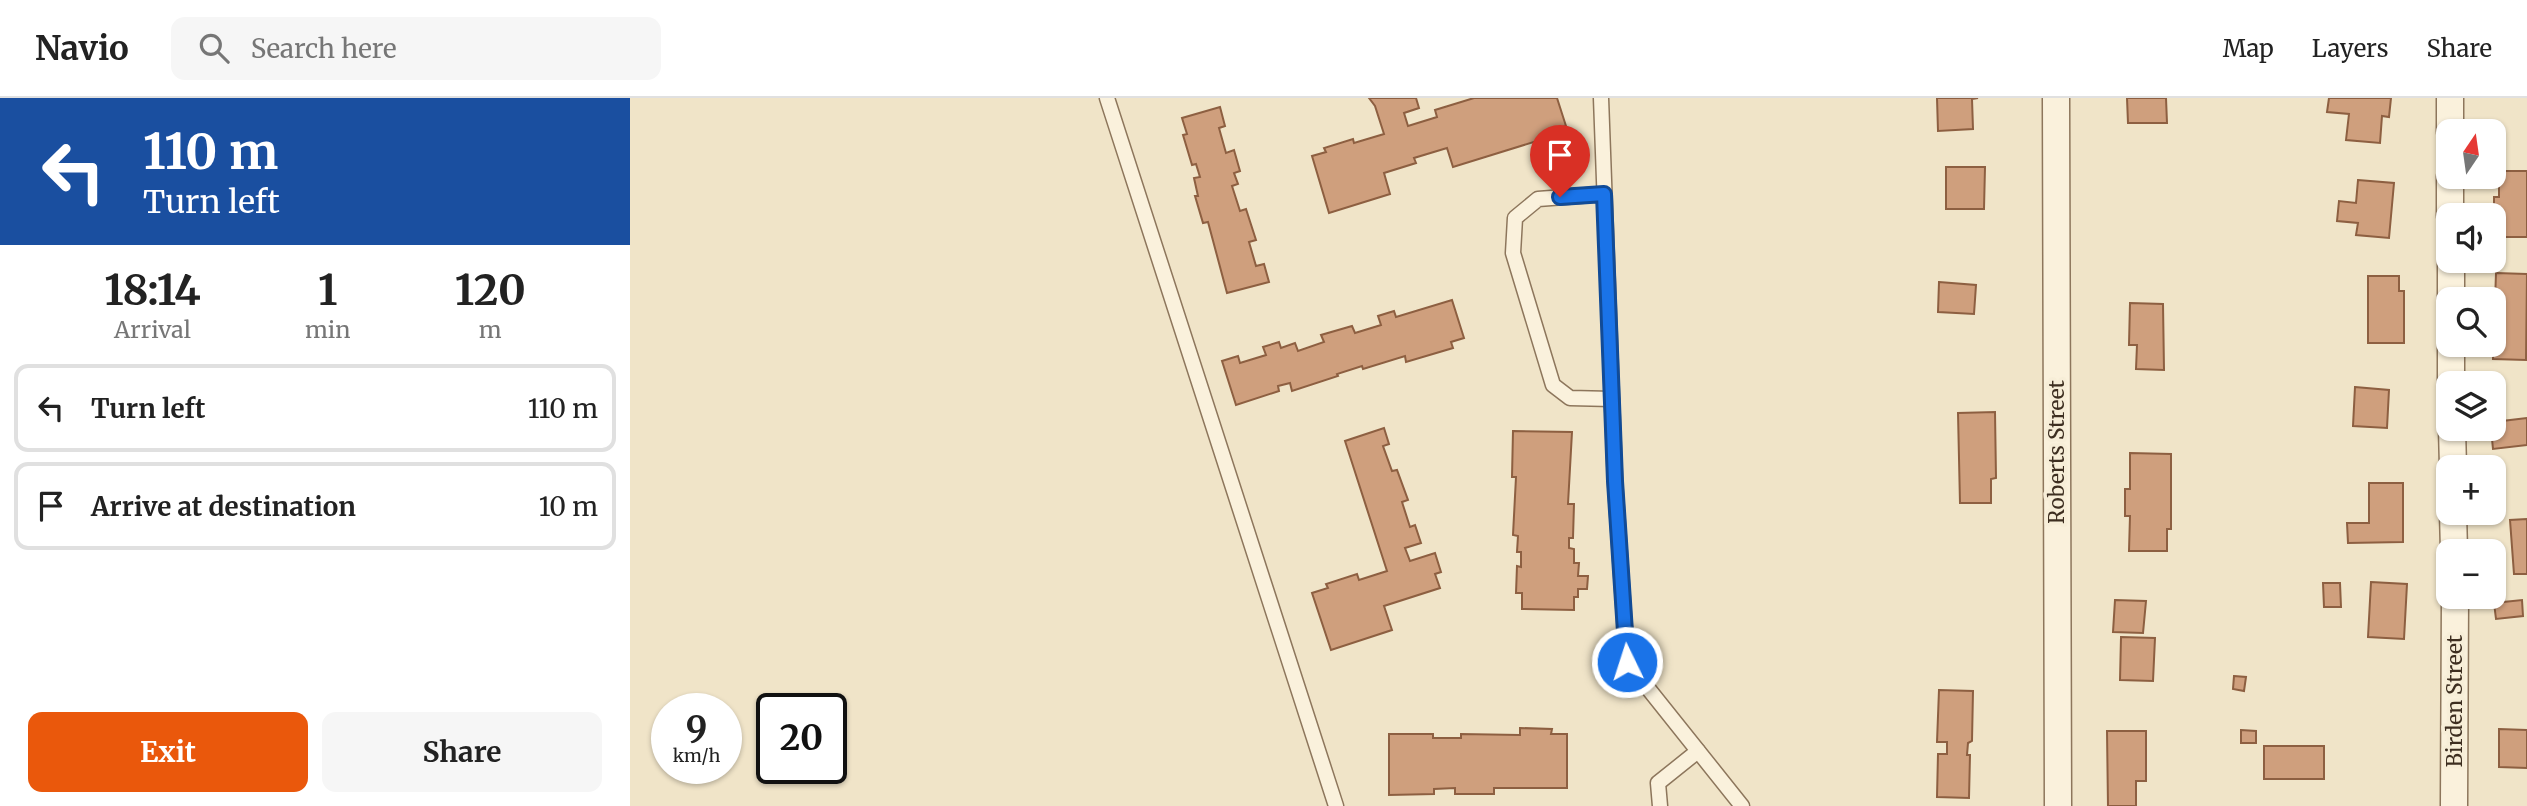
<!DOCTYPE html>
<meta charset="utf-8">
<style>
:root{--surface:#fff;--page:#f6f6f6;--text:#222;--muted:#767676;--line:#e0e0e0;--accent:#ea580c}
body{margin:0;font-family:Merriweather,serif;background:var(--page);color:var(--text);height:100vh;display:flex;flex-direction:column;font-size:26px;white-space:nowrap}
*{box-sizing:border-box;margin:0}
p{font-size:23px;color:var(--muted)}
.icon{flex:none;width:38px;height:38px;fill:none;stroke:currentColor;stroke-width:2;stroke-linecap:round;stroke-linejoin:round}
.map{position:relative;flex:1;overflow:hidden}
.panel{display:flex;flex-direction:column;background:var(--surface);width:630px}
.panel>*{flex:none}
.guide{background:#1a4fa0;color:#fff;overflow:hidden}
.needle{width:46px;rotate:13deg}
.controls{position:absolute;left:1806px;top:21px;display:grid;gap:14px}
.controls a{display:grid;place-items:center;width:70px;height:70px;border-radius:14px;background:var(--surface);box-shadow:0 2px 5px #0004;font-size:35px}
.speed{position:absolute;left:21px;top:595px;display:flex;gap:14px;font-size:35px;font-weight:700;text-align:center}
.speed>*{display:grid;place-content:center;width:91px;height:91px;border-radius:50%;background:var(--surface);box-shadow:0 2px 5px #0004;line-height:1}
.speed small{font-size:18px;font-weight:400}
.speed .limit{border:4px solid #111;border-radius:10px;background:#fff;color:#111}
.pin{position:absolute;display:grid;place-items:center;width:60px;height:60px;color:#fff;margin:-72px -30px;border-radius:50% 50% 50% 0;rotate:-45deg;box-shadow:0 0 7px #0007}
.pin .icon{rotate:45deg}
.me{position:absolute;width:77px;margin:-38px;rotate:356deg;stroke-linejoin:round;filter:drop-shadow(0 0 5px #0008)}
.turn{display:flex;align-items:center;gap:24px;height:147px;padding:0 28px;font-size:32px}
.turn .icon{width:91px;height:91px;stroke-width:2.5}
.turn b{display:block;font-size:49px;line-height:60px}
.eta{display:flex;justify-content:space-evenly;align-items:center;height:119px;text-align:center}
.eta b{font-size:42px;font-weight:700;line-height:49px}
.action{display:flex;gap:14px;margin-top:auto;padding:14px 28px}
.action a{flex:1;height:80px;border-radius:14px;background:var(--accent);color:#fff;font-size:28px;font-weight:700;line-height:80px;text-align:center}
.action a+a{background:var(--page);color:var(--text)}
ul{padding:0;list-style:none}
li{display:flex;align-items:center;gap:21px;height:88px;margin:0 14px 10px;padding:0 14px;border:4px solid var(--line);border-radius:14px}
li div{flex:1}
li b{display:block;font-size:26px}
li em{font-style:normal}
header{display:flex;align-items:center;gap:42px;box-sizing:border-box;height:98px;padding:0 35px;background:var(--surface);border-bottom:2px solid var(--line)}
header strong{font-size:33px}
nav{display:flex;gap:38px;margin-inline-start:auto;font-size:24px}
.search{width:490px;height:63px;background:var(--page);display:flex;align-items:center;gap:18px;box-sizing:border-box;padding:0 24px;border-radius:14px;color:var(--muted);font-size:26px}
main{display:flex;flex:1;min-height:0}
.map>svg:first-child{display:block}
.building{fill:#cf9f7d;stroke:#8d5f41;stroke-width:2}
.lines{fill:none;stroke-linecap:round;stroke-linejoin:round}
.lane-casing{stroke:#8d765c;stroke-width:17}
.street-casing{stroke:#8d765c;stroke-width:29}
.lane{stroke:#faf1dc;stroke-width:14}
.street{stroke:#faf1dc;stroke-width:26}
.route-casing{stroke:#114b97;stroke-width:18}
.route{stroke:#1a73e8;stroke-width:12}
.labels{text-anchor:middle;stroke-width:7;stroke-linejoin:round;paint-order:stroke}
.street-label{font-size:21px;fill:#3d2e20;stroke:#f7eed8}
</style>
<header>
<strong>Navio</strong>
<div class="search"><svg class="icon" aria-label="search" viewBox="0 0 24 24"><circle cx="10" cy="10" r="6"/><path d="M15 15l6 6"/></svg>Search here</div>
<nav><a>Map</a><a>Layers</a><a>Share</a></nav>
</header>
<main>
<section class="panel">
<div class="guide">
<div class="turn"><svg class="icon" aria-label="left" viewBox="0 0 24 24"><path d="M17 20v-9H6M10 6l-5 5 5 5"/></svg><div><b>110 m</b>Turn left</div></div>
</div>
<div class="eta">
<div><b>18:14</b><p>Arrival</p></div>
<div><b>1</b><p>min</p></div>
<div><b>120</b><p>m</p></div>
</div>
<ul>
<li><svg class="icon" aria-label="left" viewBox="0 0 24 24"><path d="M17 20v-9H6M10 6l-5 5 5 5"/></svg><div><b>Turn left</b></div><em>110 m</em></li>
<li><svg class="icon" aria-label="arrive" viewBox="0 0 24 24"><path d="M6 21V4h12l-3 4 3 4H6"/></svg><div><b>Arrive at destination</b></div><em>10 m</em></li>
</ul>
<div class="action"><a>Exit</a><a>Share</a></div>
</section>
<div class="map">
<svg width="1897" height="708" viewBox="0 0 1897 708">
<rect width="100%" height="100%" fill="#f0e4c8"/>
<g class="building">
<path d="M739 0H786L789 10 774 15 778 28 807 19 805 12 844 0H927L936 28 921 33 923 38 823 69 817 50 784 60 786 65 754 75 760 96 699 115 682 58 696 54 694 50 723 41 724 45 754 36 745 8Z"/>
<path d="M1307 0H1348L1342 1 1343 31 1308 33Z"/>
<path d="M1497 0H1536L1537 25H1498Z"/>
<path d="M1699 0H1761L1759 19 1752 18 1750 45 1716 42 1719 16 1697 14Z"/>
<path d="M590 9 595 28 589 30 596 55 604 52 610 73 604 75 608 86 602 88 610 113 616 111 626 142 619 144 626 168 634 166 639 184 597 195 578 124 573 125 565 98H568L564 80 570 79 566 66 562 67 553 37 557 36 552 20Z"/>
<path d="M1316 69H1355L1354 111H1316Z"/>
<path d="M1869 73H1897V139H1864V99H1869Z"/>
<path d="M1728 82 1764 85 1759 140 1726 137 1728 125 1707 123 1709 103 1726 105Z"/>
<path d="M1866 175 1897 176 1896 262 1863 261Z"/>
<path d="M1738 178H1769V193H1774V245H1738Z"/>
<path d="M1309 184 1346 187 1344 216 1308 214Z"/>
<path d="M822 202 834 240 821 244 823 250 776 264 775 258 733 271 732 268 707 276 708 278 662 293 660 285 648 288 649 293 606 307 592 263 608 258 610 265 636 257 633 249 649 244 651 250 665 245 668 253 694 244 691 237 722 228 725 235 751 227 748 218 764 213 766 219Z"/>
<path d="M1500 205 1533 206 1534 272 1506 271 1507 247H1499Z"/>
<path d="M1725 289 1759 292 1757 330 1723 328Z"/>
<path d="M1365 314 1366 380 1361 381V405H1330L1328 315Z"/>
<path d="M1897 320V347L1863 351 1861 331H1864V324Z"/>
<path d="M754 330 759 346 753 348 762 373 767 372 778 402 772 404 780 429 785 427 791 445 775 450 780 463 805 455 811 474 805 476 810 490 754 508 762 532 701 552 682 495 698 490 696 486 727 476 729 482 757 473 715 343Z"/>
<path d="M883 333 942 334 938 406H944L943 440H939V450L944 451V465H949L948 478H958L957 491H948V499H944V512L892 511V495H886L887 468 891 469V454H887L888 438 883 437 886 379H882Z"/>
<path d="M1500 355 1541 356V431H1537V453H1499L1500 418H1495V391H1500Z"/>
<path d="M1739 385H1773V444L1718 445 1717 425H1739Z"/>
<path d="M1897 421V476H1884L1880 422Z"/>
<path d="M1741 484 1777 486 1774 541 1738 539Z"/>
<path d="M1693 485H1710L1711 509H1694Z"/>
<path d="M1485 502 1516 503 1513 535 1483 534Z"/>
<path d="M1892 502 1893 518 1866 521 1864 505Z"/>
<path d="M1491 539 1525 540 1523 583 1490 582Z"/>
<path d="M1604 578 1616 579 1614 593 1603 591Z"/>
<path d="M1309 592 1343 593 1342 643 1338 645 1337 657H1340L1339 700 1307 699 1308 656H1317V644H1307Z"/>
<path d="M890 630 922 631 921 636H937V690H864V696H825V690L804 691V696L759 697V636H803V640H831V636L890 637Z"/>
<path d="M1869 631 1897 632V670L1869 669Z"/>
<path d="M1611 632 1626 633V645H1611Z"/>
<path d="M1477 633H1516V683H1506V708H1478Z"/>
<rect x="1634" y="648" width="60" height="33"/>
</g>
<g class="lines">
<defs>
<g id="lane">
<path d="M477 0 706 708"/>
<path d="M971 0 985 383 997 564 1112 708"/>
<path d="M974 96 908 101 885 120 883 155 923 287 940 300 982 301"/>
<path d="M1030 708 1028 685 1068 653"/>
</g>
<g id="street">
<path d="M1426 0 1428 708"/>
<path d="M1820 0V33"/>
<path d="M1820 79V117"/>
<path d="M1821 163V201"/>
<path d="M1821 247V285"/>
<path d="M1822 331 1823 369"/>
<path d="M1823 415 1824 453"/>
<path d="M1824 708 1825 499"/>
</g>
</defs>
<use href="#lane" class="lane-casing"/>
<use href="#street" class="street-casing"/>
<use href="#lane" class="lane"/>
<use href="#street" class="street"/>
</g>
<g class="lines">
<defs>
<path id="route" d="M930 99 974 96 985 383 997 564"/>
</defs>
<use href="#route" class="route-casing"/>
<use href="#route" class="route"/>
</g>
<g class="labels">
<g class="street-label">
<text transform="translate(1427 354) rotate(-90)" y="7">Roberts Street</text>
<text transform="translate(1825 603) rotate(-90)" y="7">Birden Street</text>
</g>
</g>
</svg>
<div class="controls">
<a><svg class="needle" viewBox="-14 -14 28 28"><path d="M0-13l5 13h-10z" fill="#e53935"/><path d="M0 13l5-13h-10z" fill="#767676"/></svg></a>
<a><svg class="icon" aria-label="sound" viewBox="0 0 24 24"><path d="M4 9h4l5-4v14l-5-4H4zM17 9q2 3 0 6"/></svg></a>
<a><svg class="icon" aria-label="search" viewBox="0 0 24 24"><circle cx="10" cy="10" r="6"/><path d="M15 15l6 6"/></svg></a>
<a><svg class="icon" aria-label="layers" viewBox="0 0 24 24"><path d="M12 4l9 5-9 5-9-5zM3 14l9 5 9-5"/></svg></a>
<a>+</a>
<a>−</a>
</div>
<div class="speed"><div>9<small>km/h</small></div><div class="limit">20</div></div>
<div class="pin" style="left:930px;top:99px;background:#d93025"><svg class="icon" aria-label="arrive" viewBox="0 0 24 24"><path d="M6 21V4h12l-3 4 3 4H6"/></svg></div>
<svg class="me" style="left:997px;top:564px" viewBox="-20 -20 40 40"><circle r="17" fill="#1a73e8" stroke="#fff" stroke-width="3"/><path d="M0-11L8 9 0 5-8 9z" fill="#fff"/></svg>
</div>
</main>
